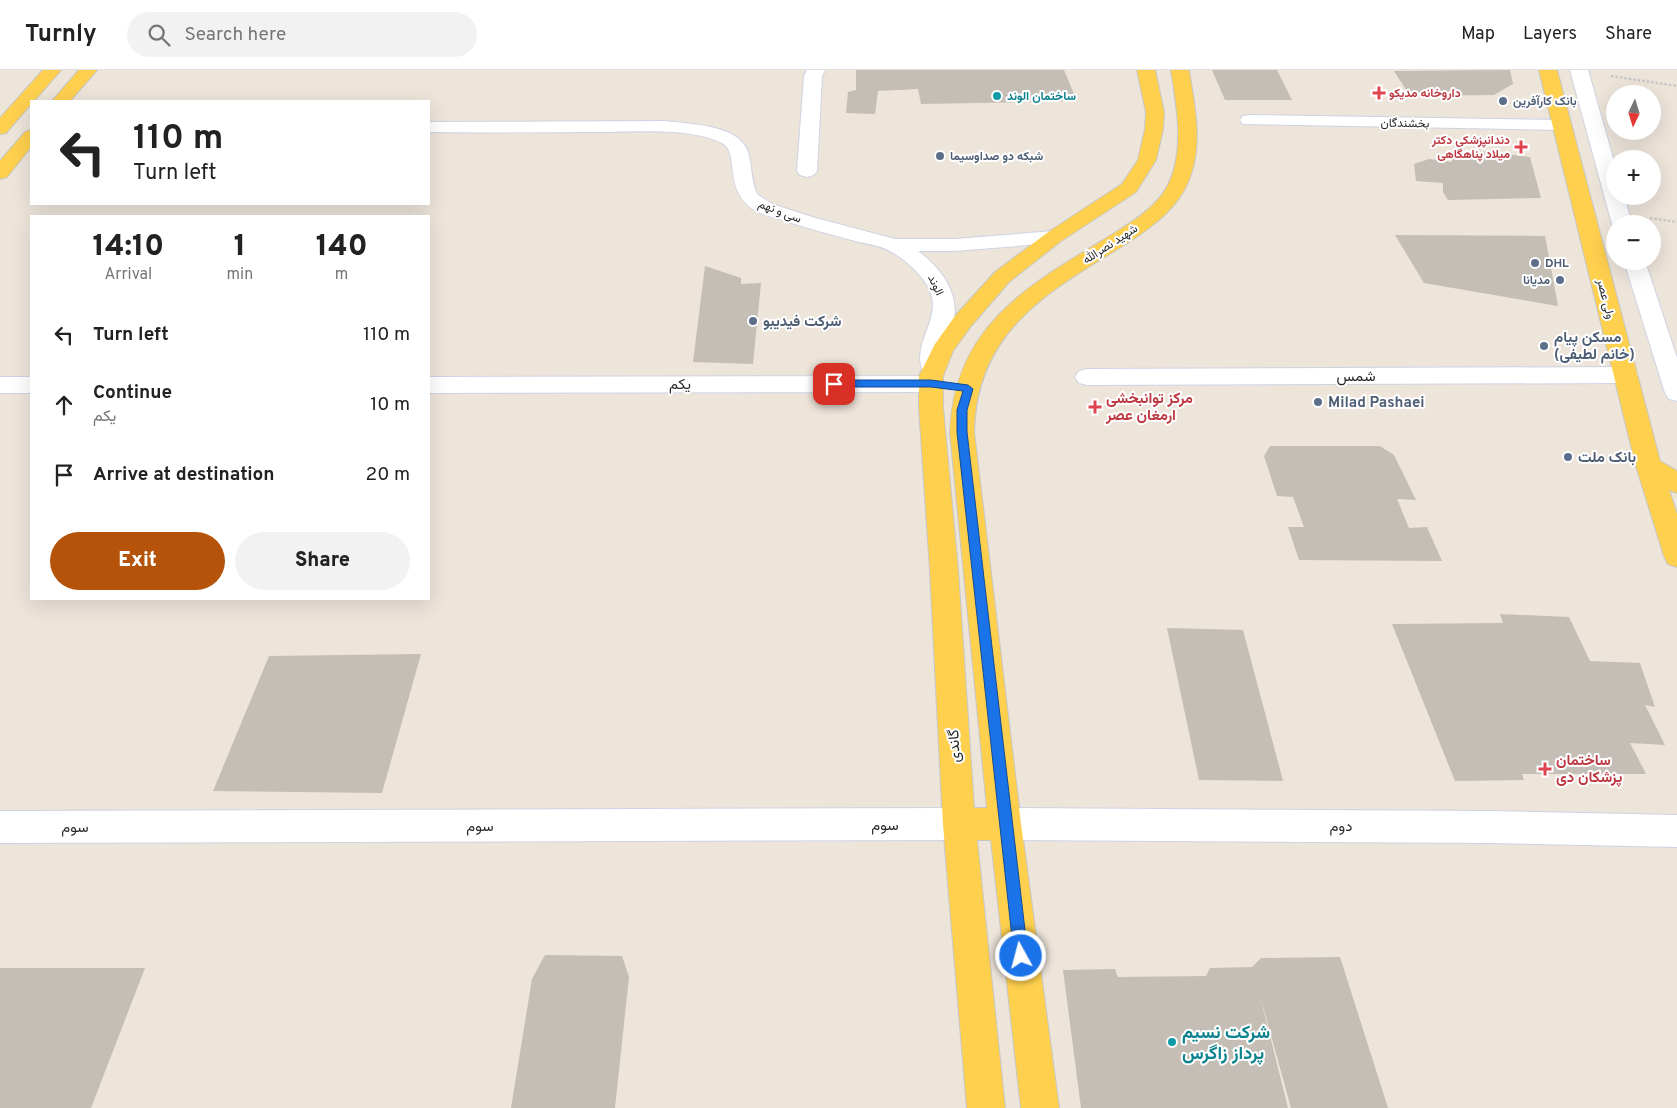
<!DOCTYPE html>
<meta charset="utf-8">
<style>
:root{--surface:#fff;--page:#f2f2f2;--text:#222;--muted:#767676;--line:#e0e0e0;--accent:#b45309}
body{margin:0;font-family:Overpass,Vazirmatn,sans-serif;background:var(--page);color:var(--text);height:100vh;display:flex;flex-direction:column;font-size:19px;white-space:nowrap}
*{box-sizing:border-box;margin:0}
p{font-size:16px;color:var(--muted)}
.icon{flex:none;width:28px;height:28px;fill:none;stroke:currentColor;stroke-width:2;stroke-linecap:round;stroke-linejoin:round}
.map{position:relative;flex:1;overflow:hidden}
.side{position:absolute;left:30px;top:145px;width:400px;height:385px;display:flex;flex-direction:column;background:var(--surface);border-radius:0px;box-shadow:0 5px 20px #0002}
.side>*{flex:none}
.top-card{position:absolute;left:30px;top:30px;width:400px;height:105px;border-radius:0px;box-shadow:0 5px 20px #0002;background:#fff;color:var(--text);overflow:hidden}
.needle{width:32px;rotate:184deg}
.controls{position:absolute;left:1606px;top:15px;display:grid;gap:10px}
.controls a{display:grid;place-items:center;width:55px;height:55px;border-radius:50%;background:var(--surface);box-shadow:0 5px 20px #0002;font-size:25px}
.pin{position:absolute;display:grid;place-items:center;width:42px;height:42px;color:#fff;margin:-21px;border-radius:10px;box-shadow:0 2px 8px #0006}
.me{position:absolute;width:55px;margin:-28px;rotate:353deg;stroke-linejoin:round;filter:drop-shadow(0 0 4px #0008)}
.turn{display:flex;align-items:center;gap:18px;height:105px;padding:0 20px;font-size:22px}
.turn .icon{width:65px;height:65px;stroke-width:2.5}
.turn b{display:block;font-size:35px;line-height:42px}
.eta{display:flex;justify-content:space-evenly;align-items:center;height:85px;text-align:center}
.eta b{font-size:30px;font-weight:800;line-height:35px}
.button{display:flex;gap:10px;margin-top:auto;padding:10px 20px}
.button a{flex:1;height:58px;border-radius:30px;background:var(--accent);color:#fff;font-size:20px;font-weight:800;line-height:58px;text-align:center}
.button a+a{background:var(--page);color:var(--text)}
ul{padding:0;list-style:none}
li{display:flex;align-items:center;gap:15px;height:70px;padding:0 20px}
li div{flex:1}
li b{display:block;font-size:19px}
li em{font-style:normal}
header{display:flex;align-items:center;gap:30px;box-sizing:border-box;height:70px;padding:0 25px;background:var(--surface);border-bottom:1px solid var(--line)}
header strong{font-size:24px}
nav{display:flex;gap:28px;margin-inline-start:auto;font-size:18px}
.search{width:350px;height:45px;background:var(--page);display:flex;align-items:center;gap:12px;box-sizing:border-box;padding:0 18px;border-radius:28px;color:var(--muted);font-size:19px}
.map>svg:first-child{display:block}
.building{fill:#c4beb6}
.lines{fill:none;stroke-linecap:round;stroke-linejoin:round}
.minor-casing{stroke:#cfd3e4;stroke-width:2}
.major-casing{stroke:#c7c7c7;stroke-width:2}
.path{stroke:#c7c7c7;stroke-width:2.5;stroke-dasharray:2.5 2;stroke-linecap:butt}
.minor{fill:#fff;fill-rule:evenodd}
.major{fill:#fed04e;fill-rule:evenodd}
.route{fill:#1a73e8;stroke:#114b97}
.health-dot{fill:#e0444e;stroke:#fff;stroke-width:2}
.culture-dot{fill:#0f9aa8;stroke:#fff;stroke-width:2}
.service-dot{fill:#5c6f8a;stroke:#fff;stroke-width:2}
.labels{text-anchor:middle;stroke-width:4;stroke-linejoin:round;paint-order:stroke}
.far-health-label{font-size:12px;font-weight:bold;fill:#be3a42;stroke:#fff;text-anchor:start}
.far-culture-label{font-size:12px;font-weight:bold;fill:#0d838f;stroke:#fff;text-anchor:start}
.far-service-label{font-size:12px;font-weight:bold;fill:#4e5e75;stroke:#fff;text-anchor:start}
.far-street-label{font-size:12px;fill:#292929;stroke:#fff}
.service-label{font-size:15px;font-weight:bold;fill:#4e5e75;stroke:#fff;text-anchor:start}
.street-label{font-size:15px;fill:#292929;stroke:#fff}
.health-label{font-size:15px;font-weight:bold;fill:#be3a42;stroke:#fff;text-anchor:start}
.near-culture-label{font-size:18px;font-weight:bold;fill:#0d838f;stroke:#fff;text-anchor:start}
</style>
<header>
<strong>Turnly</strong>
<div class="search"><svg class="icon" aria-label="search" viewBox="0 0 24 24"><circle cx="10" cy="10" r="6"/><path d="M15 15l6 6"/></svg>Search here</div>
<nav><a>Map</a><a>Layers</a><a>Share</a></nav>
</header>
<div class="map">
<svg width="1677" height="1038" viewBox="0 0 1677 1038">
<rect width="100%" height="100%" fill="#ede4da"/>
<g class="building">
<path d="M856 0H1064L1077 31 921 34 918 19 878 21 875 44 846 43 848 22 856 20Z"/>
<path d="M1212 0H1277L1292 30H1225Z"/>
<path d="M1510 0 1513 14 1494 25 1410 26 1394 1Z"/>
<path d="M1480 81 1530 87 1541 128 1448 130 1443 122V113L1416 111 1414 94 1429 89 1452 92V88L1465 90 1463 86 1474 87 1473 83 1482 84Z"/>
<path d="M1395 165 1545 166 1558 236 1424 213Z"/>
<path d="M705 196 741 208V214L761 213 753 294 693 292Z"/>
<path d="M1270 376H1380L1394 385 1416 430 1397 429 1409 458 1427 457 1442 491 1299 490 1288 457H1304L1293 427 1277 426 1264 386Z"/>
<path d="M1500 544 1569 547 1590 591 1640 593 1655 637 1645 635 1665 675 1630 673 1646 704H1522L1524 710 1455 711 1392 554 1503 553Z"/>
<path d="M1167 558 1243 560 1283 711 1199 710Z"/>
<path d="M421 584 382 723 213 721 269 586Z"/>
<path d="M545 885 622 886 629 907 615 1038H511L532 909Z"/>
<path d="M1340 887 1388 1038H1291L1259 922 1288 1038H1081L1063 900 1115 899 1118 907 1206 906 1210 898 1252 897 1261 888Z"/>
<path d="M0 898H145L91 1038H0Z"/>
</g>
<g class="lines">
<defs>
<g id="minor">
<path d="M807 0H825L822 6 817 101 814 105 807 107 800 105 797 101 804 6Z"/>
<path d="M1570 0H1588L1615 95V126H1624L1632 154H1615V158L1612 154Z"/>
<path d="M1249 45 1562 50 1568 51 1571 55 1568 59 1562 60 1243 54 1240 50 1243 46Z"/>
<path d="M664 51C688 54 739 54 748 82 752 95 751 111 757 124L772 134 812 147 895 169H954L1054 161 1061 163 1064 167 1061 171 1054 173 954 181H918C941 198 961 224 953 254 950 262 944 270 943 279 940 288 946 296 941 305L934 307 939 308 943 314 939 320 931 322 429 323V307L929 306 925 305C906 273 950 246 925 212 917 200 902 187 888 180 880 176 869 174 859 172 834 165 808 159 783 150 775 148 766 146 758 142 721 123 741 83 722 73 690 57 634 62 599 62 542 62 485 63 429 62V52Z"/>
<path d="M1624 191H1645L1677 288V331L1669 329 1665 323Z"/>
<path d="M1626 297 1634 299 1638 305 1634 311 1626 313 1087 315 1079 313 1075 307 1079 301 1087 299Z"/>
<rect x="0" y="307" width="31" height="16"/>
<path d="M959 738 970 743 975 754 970 765 959 770 0 773V741Z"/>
<path d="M1005 738 1490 741 1677 745V777L1490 773 1005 770 994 765 989 754 994 743Z"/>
</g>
<g id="major">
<path d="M43 0H61L34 31H31V34L6 63 0 64V48Z"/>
<path d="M79 0H97L70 31H52Z"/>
<path d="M1137 0H1155L1164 42 1163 59 1156 90 1136 122 1061 171 1009 212 971 256 953 281 943 306V337L958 500 974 738H987L950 362C954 258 1025 217 1105 169 1127 155 1155 140 1168 115 1185 80 1177 38 1171 0H1189C1194 33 1202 68 1192 101 1182 137 1151 158 1121 177 1045 223 976 263 974 362L1021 754 1059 1038H1021L991 770H977L1005 1038H967L943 754 930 500 919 337V306L935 274 955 246 995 202 1047 163 1122 114 1138 90 1145 59 1146 42Z"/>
<path d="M1539 0H1557L1660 391 1677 401V423L1669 420 1677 444V497L1668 494 1664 486 1636 396Z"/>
<path d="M31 60V77L7 107 0 109V91L25 62Z"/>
</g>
</defs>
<use href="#minor" class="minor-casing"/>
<use href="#major" class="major-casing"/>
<g class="path">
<path d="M1611 6 1677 16"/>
<path d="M1650 148 1677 152"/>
</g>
<use href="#minor" class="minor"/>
<use href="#major" class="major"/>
</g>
<path class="route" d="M834 310H931L968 315 973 319 967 340V362L1028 886 1026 891 1021 894 1016 891 1014 886 957 362V340L963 321 931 317H834L829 314Z"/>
<g class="health-dot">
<path d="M1376.5 15.5h5v5h5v5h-5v5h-5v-5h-5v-5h5z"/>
<path d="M1518.5 69.5h5v5h5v5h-5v5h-5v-5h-5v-5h5z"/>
<path d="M1092.5 329.5h5v5h5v5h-5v5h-5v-5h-5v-5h5z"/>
<path d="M1542.5 691.5h5v5h5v5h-5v5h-5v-5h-5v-5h5z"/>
</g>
<g class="culture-dot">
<circle cx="997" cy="26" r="5"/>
<circle cx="1172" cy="972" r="5"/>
</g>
<g class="service-dot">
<circle cx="1503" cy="31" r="5"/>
<circle cx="940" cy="86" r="5"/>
<circle cx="1535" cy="193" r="5"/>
<circle cx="1560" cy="210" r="5"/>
<circle cx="753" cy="251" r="5"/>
<circle cx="1544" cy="276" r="5"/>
<circle cx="1318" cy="332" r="5"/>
<circle cx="1568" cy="387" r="5"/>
</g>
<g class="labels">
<g class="far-health-label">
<text x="1389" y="27">داروخانه مدیکو</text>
<text x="1510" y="74" text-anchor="end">دندانپزشکی دکتر<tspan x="1510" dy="14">میلاد پناهگاهی</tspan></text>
</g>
<g class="far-culture-label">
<text x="1007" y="30">ساختمان الوند</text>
</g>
<g class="far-service-label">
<text x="1513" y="35">بانک کارآفرین</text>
<text x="950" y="90">شبکه دو صداوسیما</text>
<text x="1545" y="197">DHL</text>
<text x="1550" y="214" text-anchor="end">مدیانا</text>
</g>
<g class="far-street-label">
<text transform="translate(1405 53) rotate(1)" y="4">بخشندگان</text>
<text transform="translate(780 141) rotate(21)" y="4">سی و نهم</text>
<text transform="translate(1110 174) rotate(-33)" y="4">شهید نصرالله</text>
<text transform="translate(936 215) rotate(65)" y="4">الوند</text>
<text transform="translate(1606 229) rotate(76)" y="4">ولی عصر</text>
</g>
<g class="service-label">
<text x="763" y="256">شرکت فیدیبو</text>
<text x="1554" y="272">مسکن پیام<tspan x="1554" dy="17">(خانم لطیفی)</tspan></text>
<text x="1328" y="337">Milad Pashaei</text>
<text x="1578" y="392">بانک ملت</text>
</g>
<g class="street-label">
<text x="1356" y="311">شمس</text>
<text x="680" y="319">یکم</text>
<text transform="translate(954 676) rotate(-93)" y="5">گاندی</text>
<text x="885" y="760">سوم</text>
<text x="480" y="761">سوم</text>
<text x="1341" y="761">دوم</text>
<text x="75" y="762">سوم</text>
</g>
<g class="health-label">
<text x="1106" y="333">مرکز توانبخشی<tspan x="1106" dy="17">ارمغان عصر</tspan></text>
<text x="1556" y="695">ساختمان<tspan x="1556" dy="17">پزشکان دی</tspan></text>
</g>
<g class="near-culture-label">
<text x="1182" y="968">شرکت نسیم<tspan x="1182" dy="21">پرداز زاگرس</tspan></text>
</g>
</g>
</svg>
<div class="controls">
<a><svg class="needle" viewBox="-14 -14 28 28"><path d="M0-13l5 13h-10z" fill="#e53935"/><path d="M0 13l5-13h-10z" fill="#767676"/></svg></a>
<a>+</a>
<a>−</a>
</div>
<div class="pin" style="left:834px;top:314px;background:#d93025"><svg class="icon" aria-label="arrive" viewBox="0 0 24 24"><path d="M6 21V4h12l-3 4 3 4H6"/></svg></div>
<svg class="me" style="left:1021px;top:886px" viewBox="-20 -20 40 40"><circle r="17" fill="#1a73e8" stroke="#fff" stroke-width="3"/><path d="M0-11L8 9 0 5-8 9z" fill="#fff"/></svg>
<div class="top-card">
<div class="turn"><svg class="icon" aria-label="left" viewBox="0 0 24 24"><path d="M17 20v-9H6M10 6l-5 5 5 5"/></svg><div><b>110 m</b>Turn left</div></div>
</div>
<section class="side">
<div class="eta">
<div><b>14:10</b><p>Arrival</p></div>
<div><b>1</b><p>min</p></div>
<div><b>140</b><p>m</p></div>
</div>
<ul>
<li><svg class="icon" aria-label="left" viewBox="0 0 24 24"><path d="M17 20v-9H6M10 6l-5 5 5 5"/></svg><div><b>Turn left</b></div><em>110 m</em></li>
<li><svg class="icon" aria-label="ahead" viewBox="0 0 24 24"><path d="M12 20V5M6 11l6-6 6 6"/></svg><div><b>Continue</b><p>یکم</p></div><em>10 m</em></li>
<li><svg class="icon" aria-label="arrive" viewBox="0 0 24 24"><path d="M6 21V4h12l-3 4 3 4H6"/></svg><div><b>Arrive at destination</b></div><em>20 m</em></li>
</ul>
<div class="button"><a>Exit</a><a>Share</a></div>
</section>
</div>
